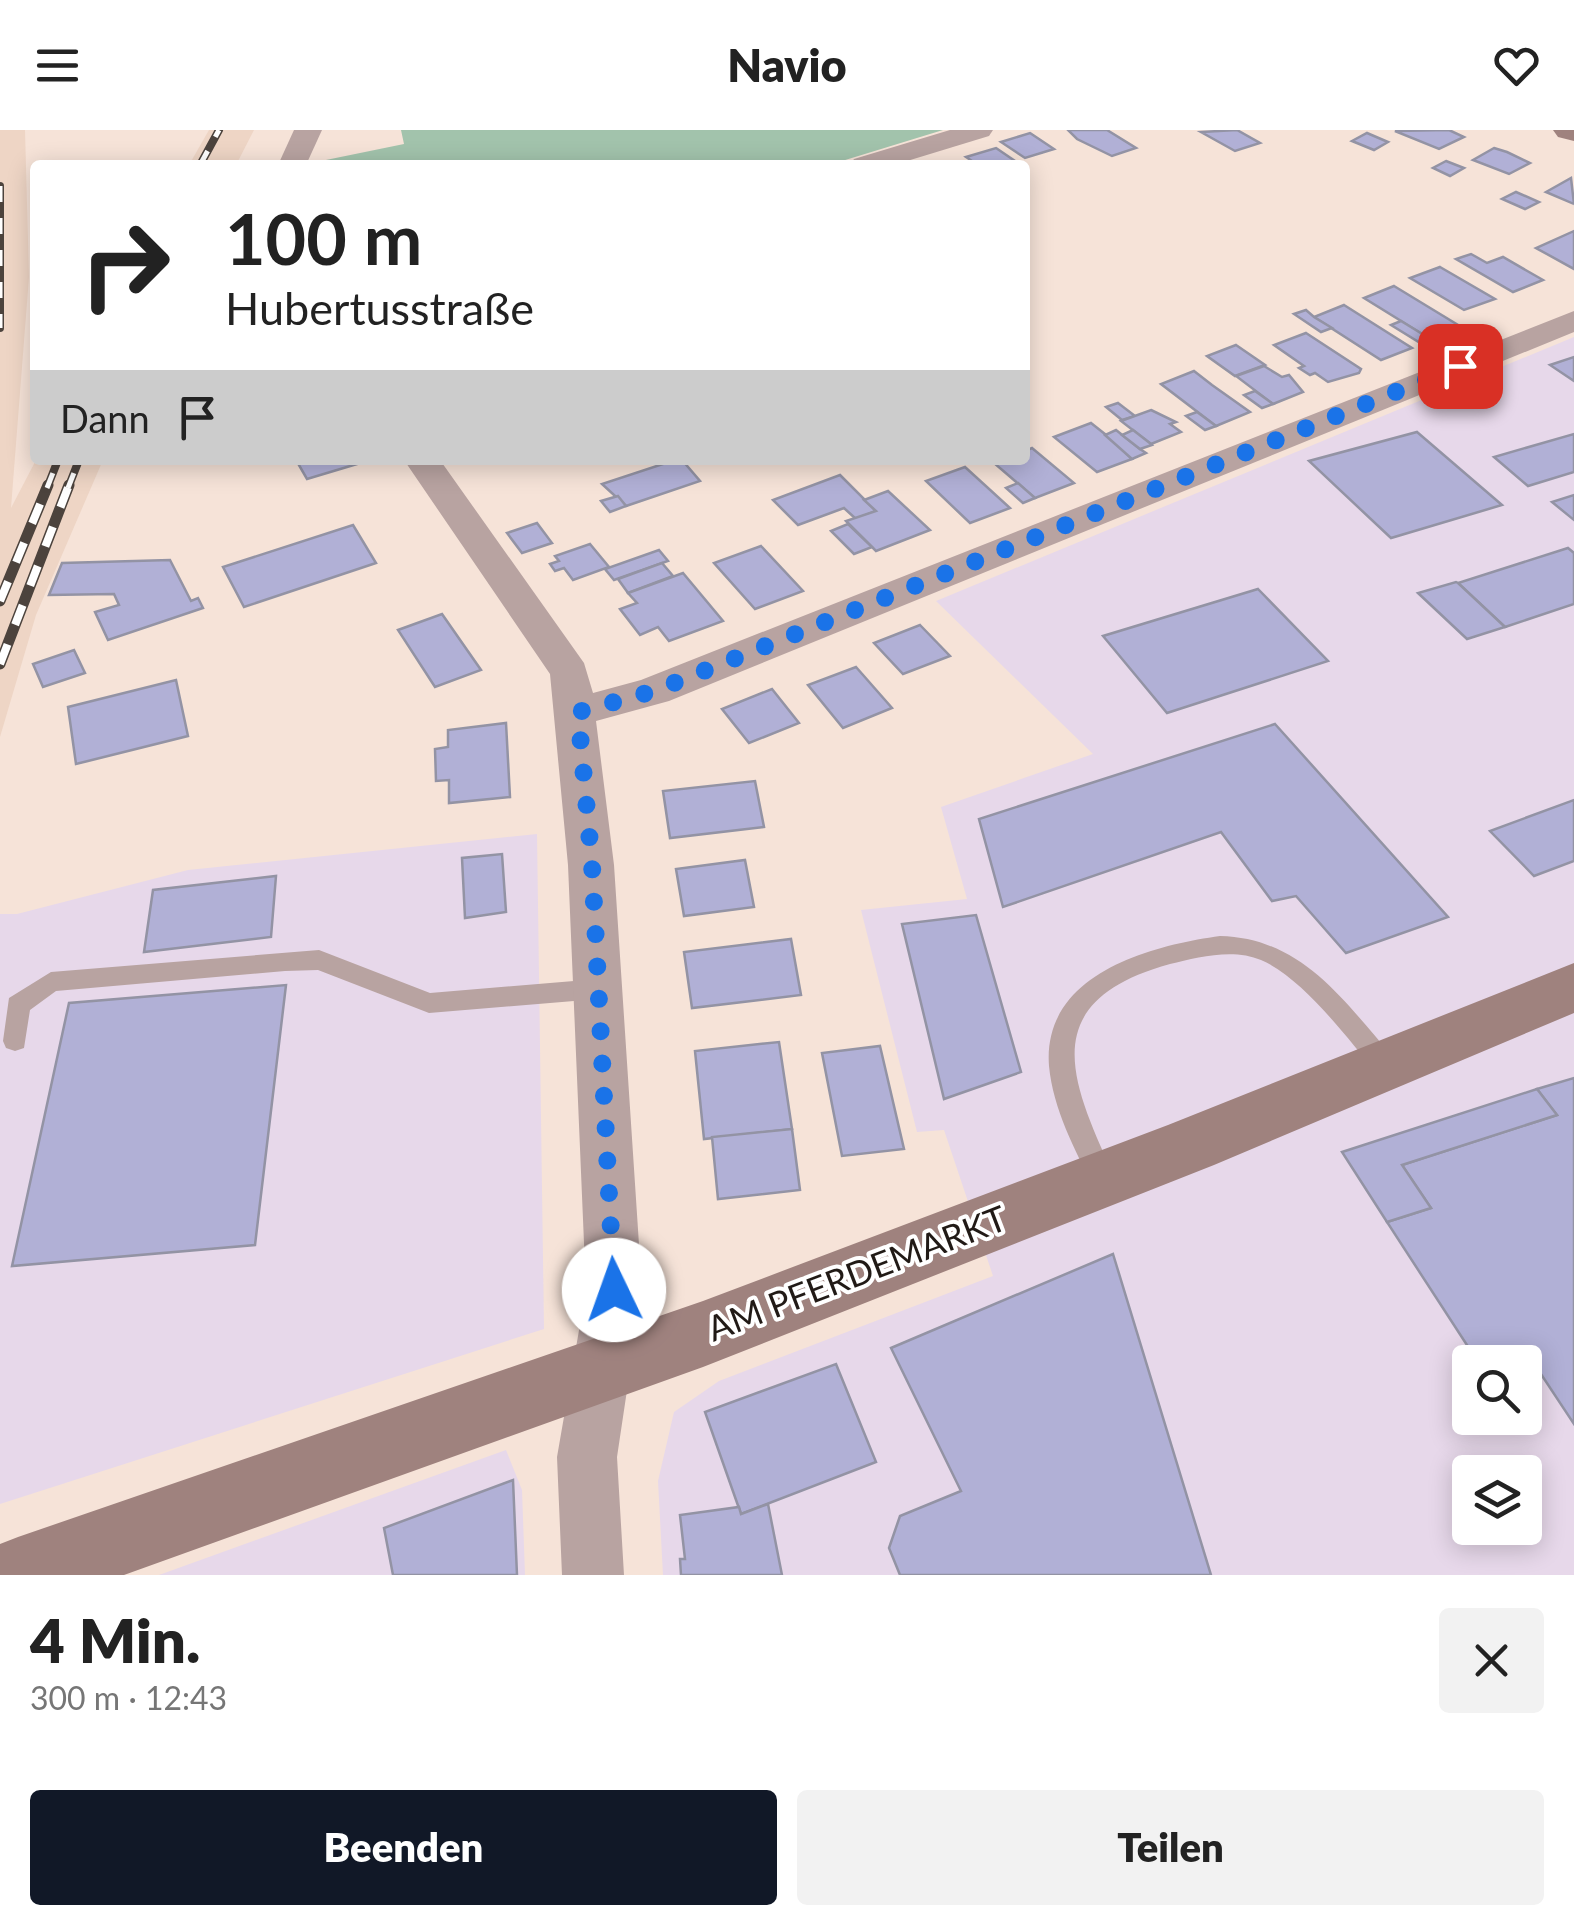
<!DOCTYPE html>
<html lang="de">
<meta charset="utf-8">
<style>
:root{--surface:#fff;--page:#f2f2f2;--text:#222;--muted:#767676;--accent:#111827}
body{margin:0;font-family:Lato,sans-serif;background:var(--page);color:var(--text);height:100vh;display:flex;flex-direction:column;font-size:38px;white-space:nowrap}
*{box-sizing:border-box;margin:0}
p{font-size:32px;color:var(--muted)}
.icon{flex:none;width:55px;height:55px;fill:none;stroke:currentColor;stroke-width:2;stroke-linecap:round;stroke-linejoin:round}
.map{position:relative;height:1445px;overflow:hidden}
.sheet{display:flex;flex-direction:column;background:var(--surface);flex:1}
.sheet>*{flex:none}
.guide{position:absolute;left:30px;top:30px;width:1000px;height:305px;border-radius:10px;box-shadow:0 5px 25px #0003;background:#fff;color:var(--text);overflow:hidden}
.tools{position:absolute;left:1452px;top:1215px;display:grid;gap:20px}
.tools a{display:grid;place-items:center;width:90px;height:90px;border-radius:10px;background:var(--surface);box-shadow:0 5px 25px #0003;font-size:50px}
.pin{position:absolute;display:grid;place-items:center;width:85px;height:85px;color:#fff;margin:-42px;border-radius:20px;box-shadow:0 5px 15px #0006}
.me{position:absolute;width:110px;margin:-55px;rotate:357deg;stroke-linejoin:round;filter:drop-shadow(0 0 8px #0008)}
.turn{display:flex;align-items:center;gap:35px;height:210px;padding:0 30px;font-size:45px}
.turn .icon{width:130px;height:130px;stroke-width:2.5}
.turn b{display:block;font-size:70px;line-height:85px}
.then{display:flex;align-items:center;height:95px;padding:0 30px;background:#0003;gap:20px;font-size:38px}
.round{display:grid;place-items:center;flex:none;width:105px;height:105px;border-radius:10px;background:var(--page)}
.headline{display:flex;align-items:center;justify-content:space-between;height:170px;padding:0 30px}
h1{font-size:60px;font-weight:800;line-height:75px}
.cta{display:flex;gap:20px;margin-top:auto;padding:20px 30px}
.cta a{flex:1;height:115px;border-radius:10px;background:var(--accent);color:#fff;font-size:40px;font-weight:800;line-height:115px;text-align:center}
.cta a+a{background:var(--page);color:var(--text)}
header{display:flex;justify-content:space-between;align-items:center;height:130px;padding:0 30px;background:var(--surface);font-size:45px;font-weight:800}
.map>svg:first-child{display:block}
.commercial{fill:#e7d8ea;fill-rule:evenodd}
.built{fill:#eed5c5}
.green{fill:#a2c3ac}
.building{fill:#b1b0d6;stroke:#9393a4;stroke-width:2.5}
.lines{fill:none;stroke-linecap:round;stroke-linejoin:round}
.lane{fill:#b8a3a1;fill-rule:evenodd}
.street{fill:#b8a3a1;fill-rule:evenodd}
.secondary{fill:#9f827e;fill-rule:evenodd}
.rail-far1-casing{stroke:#4c433d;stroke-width:8}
.rail-casing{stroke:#4c433d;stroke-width:11}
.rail-far1{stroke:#fff;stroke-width:5;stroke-dasharray:16;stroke-linecap:butt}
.rail{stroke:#fff;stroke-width:8;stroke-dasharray:21;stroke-linecap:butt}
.route{stroke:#1a73e8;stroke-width:18;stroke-dasharray:0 32.4}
.labels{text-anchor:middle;stroke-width:8;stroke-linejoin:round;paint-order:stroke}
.near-street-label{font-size:35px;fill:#211a16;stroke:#fff}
</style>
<header><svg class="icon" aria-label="menu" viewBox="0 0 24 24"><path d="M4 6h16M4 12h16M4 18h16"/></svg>Navio<svg class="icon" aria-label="heart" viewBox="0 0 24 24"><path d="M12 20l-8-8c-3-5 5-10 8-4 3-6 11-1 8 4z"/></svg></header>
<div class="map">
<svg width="1574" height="1445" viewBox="0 0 1574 1445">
<rect width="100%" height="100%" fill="#f6e3d8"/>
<g class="commercial">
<path d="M1574 207V1445H663L658 1351 674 1282 719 1251 993 1146 944 1000 917 1002 861 780 967 769 941 677 1093 624 936 471ZM1470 1232H1525V1288H1470ZM1470 1342H1525V1398H1470Z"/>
<path d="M537 704 544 1199 0 1374V784H17L188 740Z"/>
<path d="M506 1320 522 1360 525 1445H159Z"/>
</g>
<g class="built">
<path d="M0 0H25L29 147 11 378 36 330H103L36 485 0 607Z"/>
<path d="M209 0H254L236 35H189Z"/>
</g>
<path class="green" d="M401 0H943L829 35H320L321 31 404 14Z"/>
<g class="building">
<path d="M1068 0H1107L1136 18 1112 26 1077 9Z"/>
<path d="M1237 0 1260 13 1235 21 1201 2Z"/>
<path d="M1449 0 1464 7 1439 19 1395 1Z"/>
<path d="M1030 3 1054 19 1025 28 1001 12Z"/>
<path d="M1367 3 1388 12 1374 20 1352 11Z"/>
<path d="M996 18 1021 35H978L966 27Z"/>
<path d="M1494 18 1507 22 1530 33 1509 44 1473 30Z"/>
<path d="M1446 31 1464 38 1450 46 1433 38Z"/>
<path d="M1571 48 1574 74 1546 62Z"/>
<path d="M1516 62 1539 72 1525 79 1502 69Z"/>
<path d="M1574 101V139L1536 118Z"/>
<path d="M1471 124 1487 133 1503 127 1543 150 1513 162 1456 129Z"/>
<path d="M1440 137 1495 169 1464 180 1410 148Z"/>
<path d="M1394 156 1463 198 1432 210 1364 168Z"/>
<path d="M1344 175 1412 218 1381 230 1314 187Z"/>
<path d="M1306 180 1314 187 1332 198 1321 202 1294 184Z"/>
<path d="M1401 191 1432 210 1422 214 1391 195Z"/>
<path d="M1306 203 1361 239 1359 243 1328 252 1315 243 1310 245 1299 238 1304 236 1274 215Z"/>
<path d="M1236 215 1265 235 1235 246 1207 226Z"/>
<path d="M1574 227V251L1550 235Z"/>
<path d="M1264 236 1282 247 1289 245 1303 262 1273 274 1236 246Z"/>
<path d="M1194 241 1212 255 1250 282 1216 296 1161 254Z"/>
<path d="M1255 261 1273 274 1262 278 1244 265Z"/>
<path d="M1118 273 1135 286 1122 290 1106 277Z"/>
<path d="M1151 280 1176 292 1170 294 1181 302 1151 314 1121 291Z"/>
<path d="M1197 282 1216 296 1205 300 1186 286Z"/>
<path d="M1091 293 1115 312 1132 329 1097 342 1054 307Z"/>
<path d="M1116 300 1140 319 1146 323 1132 329 1105 305Z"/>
<path d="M1133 300 1151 314 1152 315 1140 319 1122 305Z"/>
<path d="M1417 302 1502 375 1391 408 1309 331Z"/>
<path d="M1574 304V342L1528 356 1494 327Z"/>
<path d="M1032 318 1074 353 1035 368 994 333 1025 330V321Z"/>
<path d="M296 330H354L357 334 307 349Z"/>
<path d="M675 330H682L700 351 626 376 602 354Z"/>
<path d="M965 337 1010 378 970 393 926 351Z"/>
<path d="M840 345 876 381 856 389 844 378 798 395 773 370Z"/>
<path d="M1018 353 1035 368 1023 373 1006 358Z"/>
<path d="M888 361 930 400 876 421 846 391 876 381 864 370Z"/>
<path d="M1574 365V390L1552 372Z"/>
<path d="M618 366 626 376 610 382 601 371Z"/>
<path d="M537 393 552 413 522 423 507 403Z"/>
<path d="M848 394 872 417 854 424 831 401Z"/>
<path d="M353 395 376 433 244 477 223 437Z"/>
<path d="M590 414 609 437 573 450 564 438 555 441 550 434 559 431 555 426Z"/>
<path d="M761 416 803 461 755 479 714 433Z"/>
<path d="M1568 418 1574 423V474L1505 497 1458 453Z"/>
<path d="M659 420 668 431 614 450 605 439Z"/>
<path d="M170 430 191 471 198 468 203 478 108 510 95 482 119 475 114 464 49 465 62 433Z"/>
<path d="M662 433 673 446 628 463 618 449Z"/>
<path d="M683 443 723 491 669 511 658 497 640 505 620 479 637 473 628 463Z"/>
<path d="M1456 452 1458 453 1505 497 1467 509 1418 463Z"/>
<path d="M1258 459 1328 531 1167 583 1103 506Z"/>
<path d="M442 484 481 540 435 557 398 500Z"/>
<path d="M920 495 950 526 903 544 874 513Z"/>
<path d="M74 520 85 543 43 557 33 534Z"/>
<path d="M856 537 892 578 843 598 808 555Z"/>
<path d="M176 550 188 606 76 634 68 577Z"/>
<path d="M772 559 799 593 749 613 722 579Z"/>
<path d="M506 593 510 667 449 673V650L436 651 435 619 448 617V600Z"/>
<path d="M1275 594 1448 787 1346 823 1296 766 1272 771 1221 702 1003 777 979 689Z"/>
<path d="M755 651 764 697 670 708 663 661Z"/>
<path d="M1574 670V731L1534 746 1490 701Z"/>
<path d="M502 724 506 782 465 788 462 728Z"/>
<path d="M745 730 754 777 684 786 676 739Z"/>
<path d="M276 746 271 807 144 822 153 760Z"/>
<path d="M976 785 1021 942 944 969 902 794Z"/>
<path d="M791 809 801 865 692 878 684 822Z"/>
<path d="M286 855 255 1115 12 1136 69 873Z"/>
<path d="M779 912 792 999 704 1009 695 921Z"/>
<path d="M880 916 904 1019 842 1026 822 923Z"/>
<path d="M1574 948V1294L1525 1220 1478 1232 1387 1092 1431 1078 1402 1035 1557 985 1537 959Z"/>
<path d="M1537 959 1557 985 1402 1035 1431 1078 1387 1092 1342 1022Z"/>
<path d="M792 999 800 1060 718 1069 712 1007Z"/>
<path d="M1113 1124 1211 1445H900L889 1418 900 1386 961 1361 891 1218Z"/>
<path d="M836 1234 876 1332 741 1384 705 1282Z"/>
<path d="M513 1350 517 1445H393L384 1398Z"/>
<path d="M768 1374 782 1445H681L680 1429H685L680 1385 739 1377 741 1384Z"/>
</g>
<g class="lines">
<g class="lane">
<path d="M1220 806C1302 808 1343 870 1394 928L1398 935 1394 942 1385 946 1376 942C1347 908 1303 848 1261 830 1234 818 1197 827 1170 834 1033 872 1071 952 1116 1050L1112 1058 1103 1062 1094 1058C1075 1020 1053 979 1049 936 1042 845 1148 816 1220 806Z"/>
<path d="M319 820 430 863 598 849 607 852 610 859 607 866 598 869 429 883 318 840 285 841 56 861 30 880 24 918 15 921 6 918 3 911 9 868 51 842Z"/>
</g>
<g class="street">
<path d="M294 0H322L306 35H278Z"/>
<path d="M950 0H993L989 6 894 35H850L854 29Z"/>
<path d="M1574 181V202L669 571 596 591 614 735 642 1160 617 1327 624 1445H562L557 1327 586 1160 568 735 550 544 404 330H440L584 533 593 563 641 550Z"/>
</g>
<g class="secondary">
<path d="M1553 0H1574V11L1558 7Z"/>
<path d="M1574 833V883L1214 1035 703 1237 124 1445H0V1414L18 1407 703 1171 1168 995Z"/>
</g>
<defs>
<g id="rail-far1">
<path d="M200 35 219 0"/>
<path d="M0 56V198"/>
<path d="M47 358 58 330"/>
<path d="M68 358 79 330"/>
</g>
<g id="rail">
<path d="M0 471 48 355"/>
<path d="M0 534 69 355"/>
</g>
</defs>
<use href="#rail-far1" class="rail-far1-casing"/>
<use href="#rail" class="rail-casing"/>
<use href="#rail-far1" class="rail-far1"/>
<use href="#rail" class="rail"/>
</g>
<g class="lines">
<path class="route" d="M614 1160 592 735 578 582 654 561 1460 236"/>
</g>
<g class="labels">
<g class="near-street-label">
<text transform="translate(857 1144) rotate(-21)" y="12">AM PFERDEMARKT</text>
</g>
</g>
</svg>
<div class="tools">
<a><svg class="icon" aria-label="search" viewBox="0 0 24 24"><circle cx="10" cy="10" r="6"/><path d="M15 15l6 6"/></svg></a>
<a><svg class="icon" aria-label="layers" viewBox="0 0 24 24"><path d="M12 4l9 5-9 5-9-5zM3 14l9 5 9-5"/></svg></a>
</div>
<div class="pin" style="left:1460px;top:236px;background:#d93025"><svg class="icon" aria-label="arrive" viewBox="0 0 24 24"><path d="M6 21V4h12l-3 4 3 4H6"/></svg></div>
<svg class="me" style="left:614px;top:1160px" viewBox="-20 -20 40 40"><circle r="19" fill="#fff"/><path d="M0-13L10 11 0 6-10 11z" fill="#1a73e8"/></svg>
<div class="guide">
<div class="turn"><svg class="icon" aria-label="right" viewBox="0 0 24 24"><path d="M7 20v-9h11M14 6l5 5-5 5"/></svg><div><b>100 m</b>Hubertusstraße</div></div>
<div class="then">Dann<svg class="icon" aria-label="arrive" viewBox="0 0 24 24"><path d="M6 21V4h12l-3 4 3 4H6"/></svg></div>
</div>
</div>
<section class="sheet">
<div class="headline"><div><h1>4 Min.</h1><p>300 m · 12:43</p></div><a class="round"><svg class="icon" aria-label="close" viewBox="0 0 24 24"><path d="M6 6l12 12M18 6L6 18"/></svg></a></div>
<div class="cta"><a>Beenden</a><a>Teilen</a></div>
</section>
